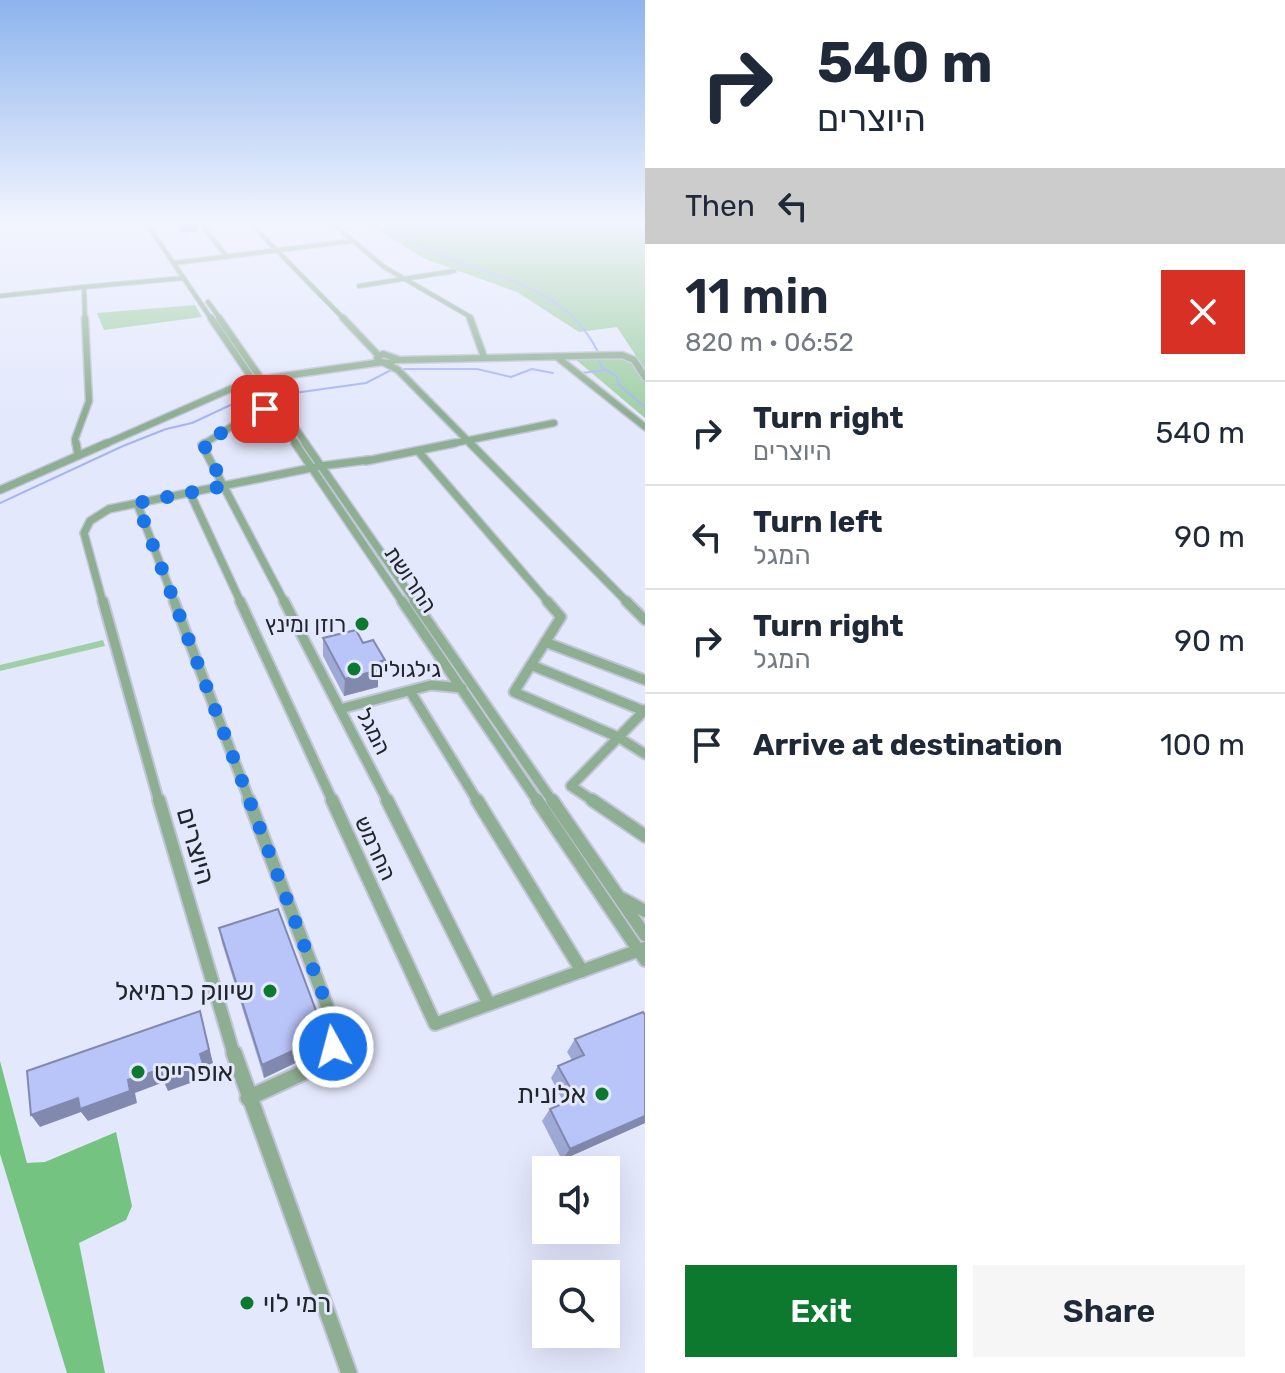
<!DOCTYPE html>
<meta charset="utf-8">
<style>
:root{--surface:#fff;--page:#f6f6f7;--text:#1f2937;--muted:#747a83;--line:#e0e1e3;--accent:#0c792e}
body{margin:0;font-family:Rubik,"Noto Sans Hebrew",sans-serif;background:var(--page);color:var(--text);height:100vh;display:flex;flex-direction:column;font-size:30px;white-space:nowrap}
*{box-sizing:border-box;margin:0}
p{font-size:26px;color:var(--muted)}
.icon{flex:none;width:44px;height:44px;fill:none;stroke:currentColor;stroke-width:2;stroke-linecap:round;stroke-linejoin:round}
.map{position:relative;flex:1;overflow:hidden}
.drawer{display:flex;flex-direction:column;background:var(--surface);width:640px}
.drawer>*{flex:none}
.guide{background:#fff;color:var(--text);overflow:hidden}
.controls{position:absolute;left:532px;top:1156px;display:grid;gap:16px}
.controls a{display:grid;place-items:center;width:88px;height:88px;border-radius:0px;background:var(--surface);box-shadow:0 8px 32px #0002;font-size:40px}
.pin{position:absolute;display:grid;place-items:center;width:68px;height:68px;color:#fff;margin:-34px;border-radius:16px;box-shadow:0 4px 12px #0006}
.me{position:absolute;width:88px;margin:-44px;rotate:353deg;stroke-linejoin:round;filter:drop-shadow(0 0 6px #0008)}
.turn{display:flex;align-items:center;gap:28px;height:168px;padding:0 40px;font-size:36px}
.turn .icon{width:104px;height:104px;stroke-width:2.5}
.turn b{display:block;font-size:56px;line-height:68px}
.then{display:flex;align-items:center;height:76px;padding:0 40px;background:#0003;gap:16px;font-size:30px}
.round{display:grid;place-items:center;flex:none;width:84px;height:84px;border-radius:0px;background:var(--page)}
.headline{display:flex;align-items:center;justify-content:space-between;height:136px;padding:0 40px}
h1{font-size:48px;font-weight:600;line-height:60px}
.action{display:flex;gap:16px;margin-top:auto;padding:16px 40px}
.action a{flex:1;height:92px;border-radius:0px;background:var(--accent);color:#fff;font-size:32px;font-weight:600;line-height:92px;text-align:center}
.action a+a{background:var(--page);color:var(--text)}
ul{padding:0;list-style:none}
li{display:flex;align-items:center;gap:24px;height:104px;padding:0 40px;border-top:2px solid var(--line)}
li div{flex:1}
li b{display:block;font-size:30px}
li em{font-style:normal}
main{display:flex;flex:1;min-height:0}
.map>svg:first-child{display:block}
.green{fill:#a1cfa5}
.forest{fill:#75c380}
.lines{fill:none;stroke-linecap:round;stroke-linejoin:round}
.stream{stroke:#a5b3f7;stroke-width:2}
.minor-far5-casing{stroke:#c0c5d7;stroke-width:6}
.minor-far4-casing{stroke:#c0c5d7;stroke-width:9}
.minor-far3-casing{stroke:#c0c5d7;stroke-width:10}
.minor-far2-casing{stroke:#c0c5d7;stroke-width:13}
.minor-far1-casing{stroke:#c0c5d7;stroke-width:16}
.minor-casing{stroke:#c0c5d7;stroke-width:19}
.minor-far5{stroke:#8eae91;stroke-width:4}
.minor-far4{stroke:#8eae91;stroke-width:6}
.minor-far3{stroke:#8eae91;stroke-width:7}
.minor-far2{stroke:#8eae91;stroke-width:9}
.minor-far1{stroke:#8eae91;stroke-width:12}
.minor{stroke:#8eae91;stroke-width:15}
.wall{fill:#9fa9d6}
.shaded-wall{fill:#8289ae}
.building{fill:#b9c4f9;stroke:#8289ae;stroke-width:2}
.route{stroke:#1a73e8;stroke-width:14;stroke-dasharray:0 25.2}
.poi-dot{fill:#0c792e;stroke:#e3e8fc;stroke-width:3}
.labels{text-anchor:middle;stroke-width:6;stroke-linejoin:round;paint-order:stroke}
.street-label{font-size:22px;fill:#23252c;stroke:#e3e8fc}
.poi-label{font-size:22px;fill:#23252c;stroke:#e3e8fc;text-anchor:end}
.near-street-label{font-size:26px;fill:#23252c;stroke:#e3e8fc}
.near-poi-label{font-size:26px;fill:#23252c;stroke:#e3e8fc;text-anchor:end}
</style>
<main>
<div class="map">
<svg width="645" height="1373" viewBox="0 0 645 1373">
<rect width="100%" height="100%" fill="#e3e8fc"/>
<g class="green">
<path d="M363 221H645V418L574 358 636 356 617 327 579 332 517 292 423 258Z"/>
<path d="M195 305 202 317 104 330 97 313Z"/>
<path d="M103 640 105 646 0 671V665Z"/>
</g>
<path class="forest" d="M0 1061 27 1163 45 1162 116 1132 132 1206 126 1220 79 1243 105 1373H67L0 1154Z"/>
<g class="lines">
<g class="stream">
<path d="M380 221C395 232 411 243 428 250 492 278 564 283 598 352"/>
<path d="M599 360 601 366 617 377 618 384 645 407"/>
<path d="M404 369H477L511 377 532 369 553 373"/>
<path d="M582 373 606 370"/>
<path d="M280 395 366 383 391 370"/>
<path d="M0 503 123 446 166 429 192 423 237 402 255 399"/>
</g>
<defs>
<g id="minor-far5">
<path d="M145 221 212 320"/>
<path d="M199 221 227 257"/>
<path d="M248 221 345 320"/>
<path d="M330 221 384 267 469 316 471 320"/>
<path d="M174 263 352 241"/>
<path d="M359 286 454 271"/>
<path d="M0 296 84 287"/>
<path d="M208 302 221 320"/>
<path d="M85 320 84 287 184 278"/>
</g>
<g id="minor-far4">
<path d="M211 318 297 445"/>
<path d="M219 318 307 445"/>
<path d="M343 318 379 356"/>
<path d="M470 318 484 357"/>
<path d="M383 354 397 359 390 363 380 362 377 358Z"/>
<path d="M557 357 645 427"/>
<path d="M397 360 622 355 634 360 645 377"/>
<path d="M385 363 398 370 472 445"/>
<path d="M76 445 75 439 89 401 85 318"/>
<path d="M103 445 235 387 262 379 382 362"/>
<path d="M202 445 268 404"/>
<path d="M445 445 554 423"/>
</g>
<g id="minor-far3">
<path d="M76 443 78 454"/>
<path d="M205 443 202 445 285 603"/>
<path d="M295 443 403 603"/>
<path d="M305 443 416 603"/>
<path d="M470 443 628 603"/>
<path d="M418 451 549 603"/>
<path d="M366 461 455 443"/>
<path d="M0 490 107 443"/>
<path d="M190 493 241 603"/>
<path d="M137 503 175 603"/>
<path d="M103 603 84 533 90 521 109 509 321 466 368 460"/>
</g>
<g id="minor-far2">
<path d="M103 601 159 802"/>
<path d="M174 601 250 802"/>
<path d="M240 601 333 802"/>
<path d="M284 601 388 802"/>
<path d="M402 601 538 802"/>
<path d="M414 601 553 802"/>
<path d="M547 601 561 617 514 692 618 737 645 754"/>
<path d="M626 601 645 620"/>
<path d="M545 642 645 680"/>
<path d="M531 665 644 711"/>
<path d="M410 691 478 802"/>
<path d="M340 709 431 685 462 688"/>
<path d="M595 802 571 786 645 710"/>
</g>
<g id="minor-far1">
<path d="M159 800 234 1055"/>
<path d="M249 800 335 1027 333 1047 329 1055"/>
<path d="M332 800 435 1024 645 948"/>
<path d="M387 800 489 1004"/>
<path d="M477 800 582 971"/>
<path d="M537 800 645 960"/>
<path d="M552 800 645 935"/>
<path d="M592 800 645 836"/>
<path d="M623 899 645 911"/>
</g>
<g id="minor">
<path d="M234 1053 349 1373"/>
<path d="M248 1098 324 1063 330 1053"/>
</g>
</defs>
<use href="#minor-far5" class="minor-far5-casing"/>
<use href="#minor-far4" class="minor-far4-casing"/>
<use href="#minor-far3" class="minor-far3-casing"/>
<use href="#minor-far2" class="minor-far2-casing"/>
<use href="#minor-far1" class="minor-far1-casing"/>
<use href="#minor" class="minor-casing"/>
<use href="#minor-far5" class="minor-far5"/>
<use href="#minor-far4" class="minor-far4"/>
<use href="#minor-far3" class="minor-far3"/>
<use href="#minor-far2" class="minor-far2"/>
<use href="#minor-far1" class="minor-far1"/>
<use href="#minor" class="minor"/>
</g>
<g class="wall">
<path d="M175 221H197L198 231 182 233 176 225Z"/>
<path d="M323 638 383 678 378 679V687L344 696 323 656Z"/>
<path d="M219 928 321 1038 312 1055 264 1078 222 943Z"/>
<path d="M645 1015V1123L562 1160 542 1121 550 1109 564 1103 551 1078 558 1066 572 1060 567 1052 575 1039Z"/>
</g>
<g class="shaded-wall">
<path d="M180 221H197L198 231 182 233Z"/>
<path d="M385 660 383 678 378 679V687L344 696 345 679 375 663Z"/>
<path d="M200 1011 213 1063 204 1067 207 1077 168 1091 164 1082 135 1093 137 1103 88 1121 81 1112 40 1127 31 1115 200 1054Z"/>
<path d="M321 1024V1038L312 1055 264 1078 262 1065Z"/>
<path d="M645 1116V1123L562 1160 570 1149Z"/>
</g>
<g class="building">
<path d="M356 630 363 643 373 640 385 660 375 663 379 670 345 679 323 638Z"/>
<path d="M278 909 321 1024 312 1042 262 1065 219 928Z"/>
<path d="M200 1011 209 1050 200 1054 203 1064 163 1078 161 1069 128 1080 130 1091 80 1109 78 1098 31 1115 27 1071Z"/>
<path d="M643 1012 645 1015V1116L570 1149 550 1109 576 1098 558 1066 584 1055 575 1039Z"/>
</g>
<linearGradient id="sky" x2="0" y2="1"><stop stop-color="#8db4ee"/><stop offset="0.54" stop-color="#f2f5fe"/><stop offset="1" stop-color="#f2f5fe" stop-opacity="0"/></linearGradient>
<rect width="645" height="413" fill="url(#sky)"/>
<g class="lines">
<path class="route" d="M265 409 203 443 224 486 137 503 335 1027 333 1047"/>
</g>
<g class="poi-dot">
<circle cx="362" cy="624" r="8"/>
<circle cx="354" cy="669" r="8"/>
<circle cx="270" cy="991" r="8"/>
<circle cx="138" cy="1072" r="8"/>
<circle cx="602" cy="1094" r="8"/>
<circle cx="247" cy="1303" r="8"/>
</g>
<g class="labels">
<g class="street-label">
<text transform="translate(411 579) rotate(56)" y="8">החרושת</text>
<text transform="translate(374 731) rotate(63)" y="8">המגל</text>
<text transform="translate(376 848) rotate(65)" y="8">החרמש</text>
</g>
<g class="poi-label">
<text x="346" y="632">רוזן ומינץ</text>
<text x="370" y="677" text-anchor="start">גילגולים</text>
</g>
<g class="near-street-label">
<text transform="translate(196 846) rotate(74)" y="9">היוצרים</text>
</g>
<g class="near-poi-label">
<text x="254" y="1000">שיווק כרמיאל</text>
<text x="154" y="1081" text-anchor="start">אופרייט</text>
<text x="586" y="1103">אלונית</text>
<text x="263" y="1312" text-anchor="start">רמי לוי</text>
</g>
</g>
</svg>
<div class="controls">
<a><svg class="icon" aria-label="sound" viewBox="0 0 24 24"><path d="M4 9h4l5-4v14l-5-4H4zM17 9q2 3 0 6"/></svg></a>
<a><svg class="icon" aria-label="search" viewBox="0 0 24 24"><circle cx="10" cy="10" r="6"/><path d="M15 15l6 6"/></svg></a>
</div>
<div class="pin" style="left:265px;top:409px;background:#d93025"><svg class="icon" aria-label="arrive" viewBox="0 0 24 24"><path d="M6 21V4h12l-3 4 3 4H6"/></svg></div>
<svg class="me" style="left:333px;top:1047px" viewBox="-20 -20 40 40"><circle r="17" fill="#1a73e8" stroke="#fff" stroke-width="3"/><path d="M0-11L8 9 0 5-8 9z" fill="#fff"/></svg>
</div>
<section class="drawer">
<div class="guide">
<div class="turn"><svg class="icon" aria-label="right" viewBox="0 0 24 24"><path d="M7 20v-9h11M14 6l5 5-5 5"/></svg><div><b>540 m</b>היוצרים</div></div>
<div class="then">Then<svg class="icon" aria-label="left" viewBox="0 0 24 24"><path d="M17 20v-9H6M10 6l-5 5 5 5"/></svg></div>
</div>
<div class="headline"><div><h1>11 min</h1><p>820 m · 06:52</p></div><a class="round" style="background:#d93025;color:#fff"><svg class="icon" aria-label="close" viewBox="0 0 24 24"><path d="M6 6l12 12M18 6L6 18"/></svg></a></div>
<ul>
<li><svg class="icon" aria-label="right" viewBox="0 0 24 24"><path d="M7 20v-9h11M14 6l5 5-5 5"/></svg><div><b>Turn right</b><p>היוצרים</p></div><em>540 m</em></li>
<li><svg class="icon" aria-label="left" viewBox="0 0 24 24"><path d="M17 20v-9H6M10 6l-5 5 5 5"/></svg><div><b>Turn left</b><p>המגל</p></div><em>90 m</em></li>
<li><svg class="icon" aria-label="right" viewBox="0 0 24 24"><path d="M7 20v-9h11M14 6l5 5-5 5"/></svg><div><b>Turn right</b><p>המגל</p></div><em>90 m</em></li>
<li><svg class="icon" aria-label="arrive" viewBox="0 0 24 24"><path d="M6 21V4h12l-3 4 3 4H6"/></svg><div><b>Arrive at destination</b></div><em>100 m</em></li>
</ul>
<div class="action"><a>Exit</a><a>Share</a></div>
</section>
</main>
